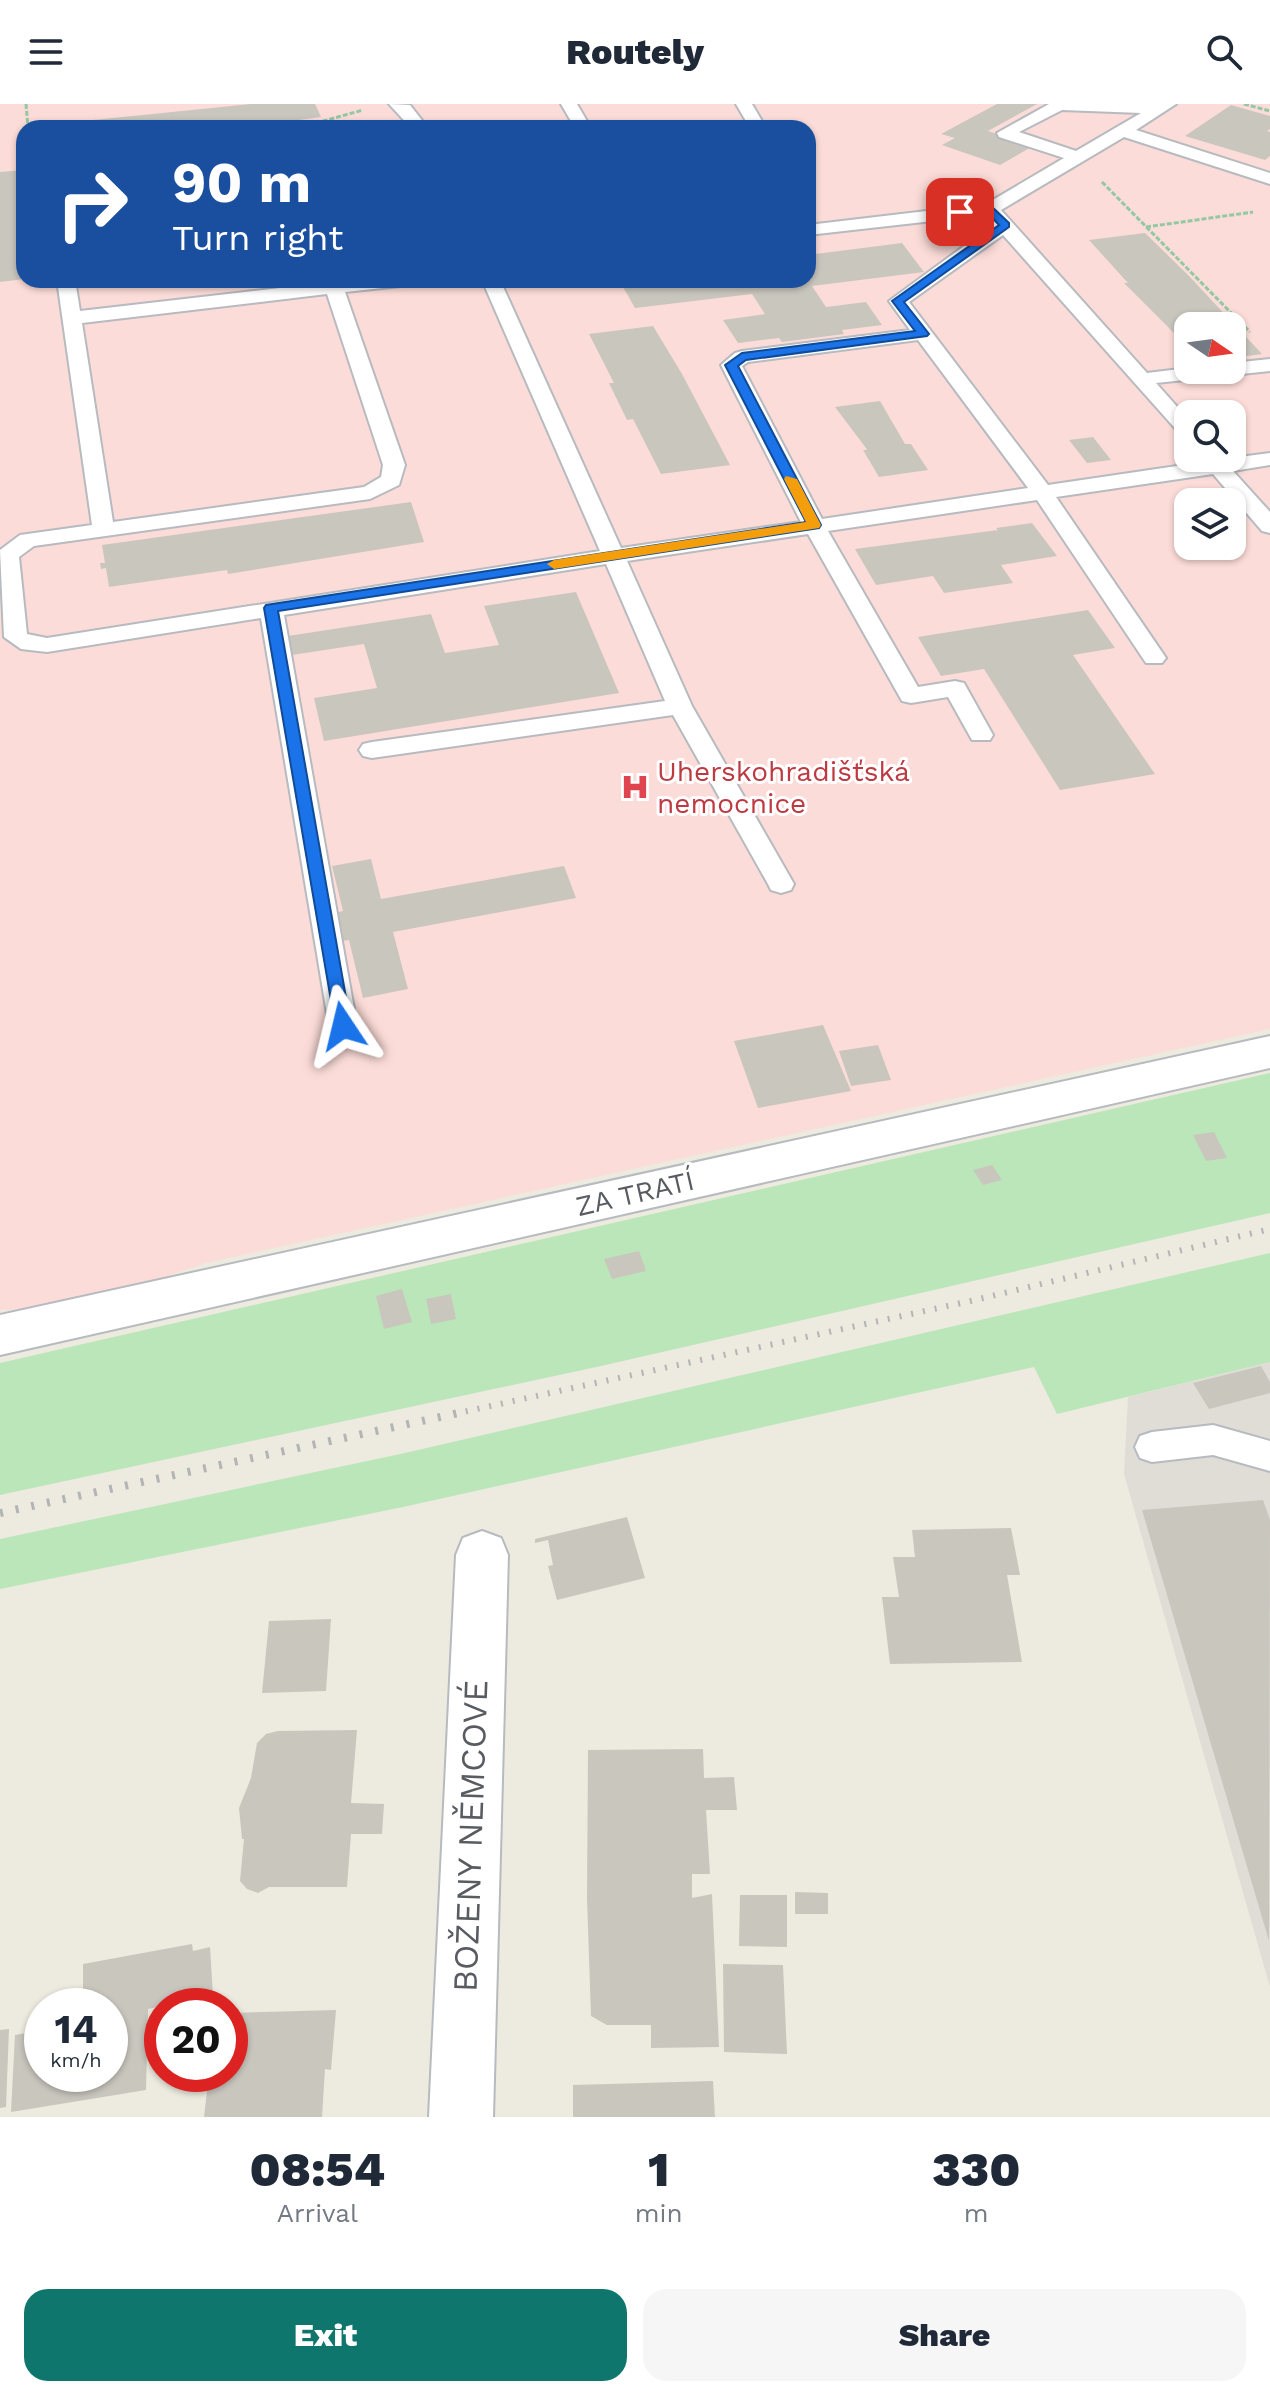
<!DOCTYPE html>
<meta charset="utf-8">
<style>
:root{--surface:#fff;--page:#f6f6f7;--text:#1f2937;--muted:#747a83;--accent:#0f766e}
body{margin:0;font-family:"Work Sans",sans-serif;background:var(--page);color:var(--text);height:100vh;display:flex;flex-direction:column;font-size:30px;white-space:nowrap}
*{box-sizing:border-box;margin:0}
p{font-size:26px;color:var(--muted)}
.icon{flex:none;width:44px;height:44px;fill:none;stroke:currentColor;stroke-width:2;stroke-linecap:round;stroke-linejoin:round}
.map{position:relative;height:2013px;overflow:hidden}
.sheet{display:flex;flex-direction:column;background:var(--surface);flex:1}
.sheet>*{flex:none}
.guide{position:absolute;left:16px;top:16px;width:800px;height:168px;border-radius:24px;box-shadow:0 2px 6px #0004;background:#1a4fa0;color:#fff;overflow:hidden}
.needle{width:52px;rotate:103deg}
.fabs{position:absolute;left:1174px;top:208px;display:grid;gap:16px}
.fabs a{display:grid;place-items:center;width:72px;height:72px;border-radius:16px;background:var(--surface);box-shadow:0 2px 6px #0004;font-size:40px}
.speed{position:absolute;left:24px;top:1884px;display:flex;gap:16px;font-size:40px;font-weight:700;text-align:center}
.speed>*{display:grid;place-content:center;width:104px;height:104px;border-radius:50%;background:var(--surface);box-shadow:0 2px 6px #0004;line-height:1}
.speed small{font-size:20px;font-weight:400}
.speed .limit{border:12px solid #d22;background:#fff;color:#111}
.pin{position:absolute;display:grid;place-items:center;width:68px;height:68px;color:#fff;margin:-34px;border-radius:16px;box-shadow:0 4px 12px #0006}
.me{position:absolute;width:88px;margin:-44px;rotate:350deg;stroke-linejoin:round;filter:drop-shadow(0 0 6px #0008)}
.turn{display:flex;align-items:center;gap:28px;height:168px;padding:0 24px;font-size:36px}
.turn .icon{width:104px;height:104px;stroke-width:2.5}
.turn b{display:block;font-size:56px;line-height:68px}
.eta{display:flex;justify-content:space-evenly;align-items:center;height:136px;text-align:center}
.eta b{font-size:48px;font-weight:800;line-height:56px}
.button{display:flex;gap:16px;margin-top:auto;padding:16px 24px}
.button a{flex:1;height:92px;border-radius:24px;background:var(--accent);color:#fff;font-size:32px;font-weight:800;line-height:92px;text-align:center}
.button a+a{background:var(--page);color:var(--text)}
header{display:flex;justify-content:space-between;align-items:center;height:104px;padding:0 24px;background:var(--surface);font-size:36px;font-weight:800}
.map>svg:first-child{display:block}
.industrial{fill:#e0ddd7}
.medical{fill:#fcdcd8;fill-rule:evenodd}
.green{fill:#bae6b9}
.building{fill:#c9c6be}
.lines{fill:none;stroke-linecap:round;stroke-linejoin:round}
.service-casing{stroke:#b7babf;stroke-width:4}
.minor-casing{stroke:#b7babf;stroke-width:4}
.path{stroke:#92c8a2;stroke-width:3;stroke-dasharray:5 2;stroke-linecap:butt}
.service{fill:#fff;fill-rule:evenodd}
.minor{fill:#fff;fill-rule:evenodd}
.rail-far1{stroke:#b3b4b4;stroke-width:6;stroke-dasharray:2 10;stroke-linecap:butt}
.rail{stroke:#b3b4b4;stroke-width:8;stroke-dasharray:3 13;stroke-linecap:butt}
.route{fill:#1a73e8;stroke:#114b97;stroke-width:2}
.slow{fill:#f59e0b}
.labels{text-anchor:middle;stroke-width:6;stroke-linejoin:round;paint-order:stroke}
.health-label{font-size:28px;fill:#be3a42;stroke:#fff;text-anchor:start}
.street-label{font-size:28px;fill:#585c61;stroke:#fff}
.near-street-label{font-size:34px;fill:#585c61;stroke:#fff}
</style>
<header><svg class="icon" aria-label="menu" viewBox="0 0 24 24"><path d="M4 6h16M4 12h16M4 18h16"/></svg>Routely<svg class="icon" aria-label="search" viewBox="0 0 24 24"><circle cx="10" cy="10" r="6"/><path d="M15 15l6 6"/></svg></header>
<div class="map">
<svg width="1270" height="2013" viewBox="0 0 1270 2013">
<rect width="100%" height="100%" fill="#edeadf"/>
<path class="industrial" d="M1270 1258V1883L1124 1370 1128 1293Z"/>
<path class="medical" d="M0 0H1270V925L206 1159 81 1201 0 1206ZM24 24H808V176H24ZM1188 222H1232V266H1188ZM1188 310H1232V354H1188ZM1188 398H1232V442H1188Z"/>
<g class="green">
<path d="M1270 969V1109L601 1262 0 1391V1259Z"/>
<path d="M1270 1149V1258L1057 1310 1034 1263 403 1403 0 1485V1435L405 1349Z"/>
</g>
<g class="building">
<path d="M251 0H315L321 13 239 24H45L44 21Z"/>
<path d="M997 0H1037L988 27 1033 42 1000 61 942 41 955 34 941 30Z"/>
<path d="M1231 1 1270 12V25L1267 27 1270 28V52L1265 56 1185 32Z"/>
<path d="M24 66V175L0 178V68Z"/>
<path d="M1145 129 1188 171 1262 250 1232 254V222H1188V243L1124 179H1128L1089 136Z"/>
<path d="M902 139 924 168 812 182 826 203 866 198 882 221 842 226 844 230 782 238 779 234 738 239 723 216 765 210 752 190 635 204 619 176H808V151Z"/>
<path d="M653 222 682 270 730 361 661 370 633 315 627 316 609 279H614L589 230Z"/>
<path d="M880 297 905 340H911L928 366 879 373 863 346H867L866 344 835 303Z"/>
<path d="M1093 333 1111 356 1087 359 1069 336Z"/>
<path d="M411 398 424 438 228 470 227 466 109 483 106 464 101 465 100 459H105L102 441Z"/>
<path d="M1032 419 1057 452 1001 461 1013 479 944 489 933 472 876 481 855 445 998 426 996 424Z"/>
<path d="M576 488 619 589 324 637 314 594 377 584 364 540 292 551 288 532 431 510 445 549 499 541 484 502Z"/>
<path d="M1088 506 1115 544 1073 551 1155 670 1060 686 984 565 941 572 918 533Z"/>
<path d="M371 755 381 795 564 762 576 794 393 828 408 885 363 894 349 836 337 838 330 810 343 807 332 762Z"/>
<path d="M823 921 851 987 758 1004 734 937Z"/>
<path d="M878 941 891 976 851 982 839 947Z"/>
<path d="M1214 1028 1227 1054 1206 1057 1193 1031Z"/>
<path d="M992 1061 1002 1076 983 1081 973 1066Z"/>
<path d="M639 1147 646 1167 612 1175 604 1155Z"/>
<path d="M402 1185 412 1218 384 1225 376 1192Z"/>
<path d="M451 1190 456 1215 431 1220 426 1195Z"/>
<path d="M1261 1262 1270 1278V1289L1209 1305 1193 1279Z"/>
<path d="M1263 1396 1270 1416 1269 1837 1142 1406Z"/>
<path d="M627 1413 645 1474 557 1496 548 1462 553 1461 548 1436 535 1439V1435Z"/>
<path d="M1011 1424 1020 1471H1007L1022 1558 890 1560 882 1493H899L893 1453H915L912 1426Z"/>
<path d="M331 1515 326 1587 262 1589 269 1517Z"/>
<path d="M357 1626 351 1699 384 1700 382 1730H351L347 1783H269L258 1789 247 1785 240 1777 244 1735H242L239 1704 251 1674 257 1639 266 1630 278 1627Z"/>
<path d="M703 1645 704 1674 734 1673 737 1706H706L710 1770H692V1794L712 1790 719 1943 651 1944V1921H607L591 1912 587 1794 588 1646Z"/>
<path d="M795 1788 828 1789V1810H795Z"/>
<path d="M740 1791H787V1843L739 1842Z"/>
<path d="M192 1840 193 1847 210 1843 213 1891 148 1905 146 1986 11 2008 15 1931 42 1926V1970H110V1912L118 1910 110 1911V1902H83V1860Z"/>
<path d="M723 1860 783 1861 787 1950 724 1948Z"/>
<path d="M336 1906 331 1966 325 1965 322 2013H204L209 1970H230V1909Z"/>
<path d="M9 1925 6 2003 0 2004V1926Z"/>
<path d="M713 1977 715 2013H573V1981Z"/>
</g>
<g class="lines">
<defs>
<g id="service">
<path d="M389 0 410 1 428 24H411Z"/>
<path d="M561 0H577L591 24H575Z"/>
<path d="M736 0H752L766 24H750Z"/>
<path d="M1049 0H1176L1136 26 1270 69V80L1124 33 1001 106 1147 269 1188 264 1232 266V259L1270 255V267L1156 279 1188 315V333L1181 331 1003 131 909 198 1048 381 1204 358 1200 354 1224 355 1270 349V361L1233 367 1270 408V429L1262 427 1213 370 1056 393 1166 554 1162 559H1146L1037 396 828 427 918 583 955 577 964 579 993 631 990 636H972L948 593 911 599 902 597 808 430 627 457 692 602 794 780 791 786 781 789 771 786 768 780 673 611 372 654 363 652 359 646 363 640 372 638 665 597 606 460 284 511 357 922 353 929 343 932 333 929 329 922 261 514 47 548 21 545 4 533 0 446 20 431 92 421 57 176H75L80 207 324 179 323 176H410L401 182 345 188 405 361 399 381 370 395 34 442 19 453 27 530 47 534 600 447 482 176H500L621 444 801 418 721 261 735 249 742 247 910 226 889 197 994 120 986 111 808 131V121L986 100 1064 54 999 33 997 29ZM1062 6 1141 9 1076 47 1019 28ZM327 190 383 361 381 373 364 383 113 418 82 219ZM918 236 1028 384 822 415 742 262 748 258Z"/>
<path d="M1213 1321 1270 1337V1367L1213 1351 1152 1358 1140 1354 1135 1343 1140 1332 1152 1328Z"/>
</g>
<g id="minor">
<path d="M1270 932V964L0 1251V1211Z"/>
<path d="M482 1427 501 1434 508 1451 493 2013H429L456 1451 463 1434Z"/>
</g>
</defs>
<use href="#service" class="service-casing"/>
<use href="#minor" class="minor-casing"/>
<g class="path">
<path d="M26 0 28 24"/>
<path d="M1244 0 1270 7"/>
<path d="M260 24 320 18 363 6"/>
<path d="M1102 78 1250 228"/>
<path d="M1146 123 1253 108"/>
</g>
<use href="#service" class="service"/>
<use href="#minor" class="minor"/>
<path class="rail-far1" d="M454 1310 975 1196 1270 1125"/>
<path class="rail" d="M0 1409 463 1308"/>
</g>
<path class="route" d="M990 101 1009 119V123L904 198 929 230 927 232 746 256 738 262 821 421 819 424 278 507 351 922 349 926H336L264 504 266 501 806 418 725 261 742 249 915 227 892 197 999 121 987 108 960 111 954 108 956 106Z"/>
<path class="slow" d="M786 372 797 375 821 421 819 424 554 465 547 460 554 456 806 418 784 375Z"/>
<defs>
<symbol id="hospital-bare" viewBox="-9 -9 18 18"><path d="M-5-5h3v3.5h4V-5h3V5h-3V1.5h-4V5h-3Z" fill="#e0444e" stroke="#fff" stroke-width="2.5" paint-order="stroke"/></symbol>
</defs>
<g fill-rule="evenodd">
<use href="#hospital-bare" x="615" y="663" width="40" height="40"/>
</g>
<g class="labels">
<g class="health-label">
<text x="657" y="677">Uherskohradišťská<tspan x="657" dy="32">nemocnice</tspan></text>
</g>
<g class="street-label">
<text transform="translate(635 1089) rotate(-13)" y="10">ZA TRATÍ</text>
</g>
<g class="near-street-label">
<text transform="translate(470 1732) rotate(-88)" y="12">BOŽENY NĚMCOVÉ</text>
</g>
</g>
</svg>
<div class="fabs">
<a><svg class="needle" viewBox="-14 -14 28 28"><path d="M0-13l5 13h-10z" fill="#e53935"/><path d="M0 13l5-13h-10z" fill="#747a83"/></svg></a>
<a><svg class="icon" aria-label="search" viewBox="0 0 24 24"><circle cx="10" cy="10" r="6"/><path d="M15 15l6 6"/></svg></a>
<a><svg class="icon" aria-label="layers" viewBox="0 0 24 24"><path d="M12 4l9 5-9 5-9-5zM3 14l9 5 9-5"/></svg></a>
</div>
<div class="speed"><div>14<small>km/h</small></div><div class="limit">20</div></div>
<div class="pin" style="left:960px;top:108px;background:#d93025"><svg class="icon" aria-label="arrive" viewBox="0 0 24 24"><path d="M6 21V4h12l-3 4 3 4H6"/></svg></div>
<svg class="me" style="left:343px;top:922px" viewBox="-20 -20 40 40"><path d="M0-17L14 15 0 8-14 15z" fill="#1a73e8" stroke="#fff" stroke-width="4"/></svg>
<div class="guide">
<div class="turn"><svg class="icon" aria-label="right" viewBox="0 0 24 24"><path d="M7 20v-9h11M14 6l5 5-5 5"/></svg><div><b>90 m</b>Turn right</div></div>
</div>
</div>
<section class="sheet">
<div class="eta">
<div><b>08:54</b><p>Arrival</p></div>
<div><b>1</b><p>min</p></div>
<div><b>330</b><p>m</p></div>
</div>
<div class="button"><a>Exit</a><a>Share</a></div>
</section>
